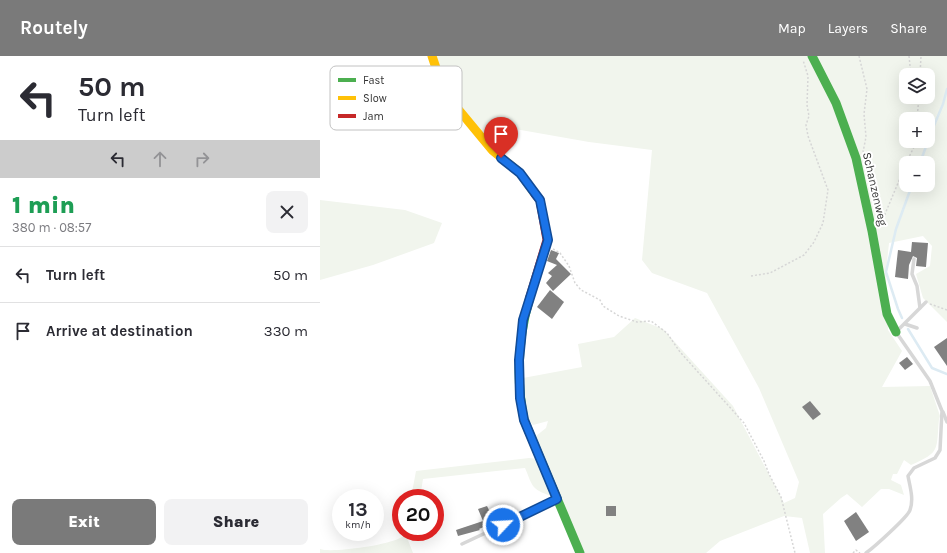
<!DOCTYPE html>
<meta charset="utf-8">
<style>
:root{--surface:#fff;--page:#f2f2f3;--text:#2b2b33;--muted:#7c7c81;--line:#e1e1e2;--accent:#7a7a7a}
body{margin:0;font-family:Karla,sans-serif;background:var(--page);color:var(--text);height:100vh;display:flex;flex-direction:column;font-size:15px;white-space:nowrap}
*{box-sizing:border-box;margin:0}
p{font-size:13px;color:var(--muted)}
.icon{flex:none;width:22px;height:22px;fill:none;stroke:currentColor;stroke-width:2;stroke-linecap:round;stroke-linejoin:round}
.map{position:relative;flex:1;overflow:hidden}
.side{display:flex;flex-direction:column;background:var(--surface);width:320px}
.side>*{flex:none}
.hud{background:#fff;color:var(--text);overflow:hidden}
.controls{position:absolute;left:579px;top:12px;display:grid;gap:8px}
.controls a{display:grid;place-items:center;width:36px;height:36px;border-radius:8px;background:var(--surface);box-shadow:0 4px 16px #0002;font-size:20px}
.speed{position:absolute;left:12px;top:433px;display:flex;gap:8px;font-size:20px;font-weight:700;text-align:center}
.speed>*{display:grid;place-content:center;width:52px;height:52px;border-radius:50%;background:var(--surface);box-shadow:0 4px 16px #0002;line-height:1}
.speed small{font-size:10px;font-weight:400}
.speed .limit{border:6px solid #d22;background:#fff;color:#111}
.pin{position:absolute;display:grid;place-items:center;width:34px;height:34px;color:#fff;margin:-41px -17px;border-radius:50% 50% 50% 0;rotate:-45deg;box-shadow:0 0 4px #0007}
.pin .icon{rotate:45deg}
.me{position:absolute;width:44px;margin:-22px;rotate:65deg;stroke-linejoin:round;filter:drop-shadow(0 0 3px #0008)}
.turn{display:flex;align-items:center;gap:14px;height:84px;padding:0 12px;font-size:18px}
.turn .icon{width:52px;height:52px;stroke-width:2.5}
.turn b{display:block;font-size:28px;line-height:34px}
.lanes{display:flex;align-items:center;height:38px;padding:0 12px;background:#0003;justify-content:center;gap:20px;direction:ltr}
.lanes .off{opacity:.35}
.round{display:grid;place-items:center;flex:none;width:42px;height:42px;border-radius:8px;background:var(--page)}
.summary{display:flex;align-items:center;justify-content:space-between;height:68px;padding:0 12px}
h1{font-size:24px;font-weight:800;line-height:30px;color:#1e9e55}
.button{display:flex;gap:8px;margin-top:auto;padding:8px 12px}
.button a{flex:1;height:46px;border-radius:8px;background:var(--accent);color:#fff;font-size:16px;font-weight:800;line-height:46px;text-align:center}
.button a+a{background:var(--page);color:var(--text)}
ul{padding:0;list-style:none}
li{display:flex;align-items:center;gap:12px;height:56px;padding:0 12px;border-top:1px solid var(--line)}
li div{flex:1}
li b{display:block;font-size:15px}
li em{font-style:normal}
header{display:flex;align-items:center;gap:24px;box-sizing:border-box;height:56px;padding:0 20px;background:var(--accent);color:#fff}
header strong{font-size:19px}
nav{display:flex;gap:22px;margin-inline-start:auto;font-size:14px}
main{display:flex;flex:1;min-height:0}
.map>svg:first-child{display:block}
.green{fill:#f1f5ed;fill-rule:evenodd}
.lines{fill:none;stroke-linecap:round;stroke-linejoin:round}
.stream{stroke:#ddebf3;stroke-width:2.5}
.building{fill:#818181}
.path{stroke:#d6d6d6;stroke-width:1.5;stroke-dasharray:2 2;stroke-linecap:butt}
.lane{stroke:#d7d7d7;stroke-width:3.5}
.fast{stroke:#4caf50;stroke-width:9}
.slow{stroke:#ffc107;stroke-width:9}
.jam{stroke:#c62828;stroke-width:9}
.route-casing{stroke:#114b97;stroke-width:10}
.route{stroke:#1a73e8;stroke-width:7}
.labels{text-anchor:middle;stroke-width:4;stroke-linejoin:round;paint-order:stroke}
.street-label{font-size:12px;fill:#333;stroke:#fff}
.key{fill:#fff;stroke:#c2c2c2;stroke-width:1}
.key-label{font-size:11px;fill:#333}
</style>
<header>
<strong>Routely</strong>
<nav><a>Map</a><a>Layers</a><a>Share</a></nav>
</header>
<main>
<section class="side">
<div class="hud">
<div class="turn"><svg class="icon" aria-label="left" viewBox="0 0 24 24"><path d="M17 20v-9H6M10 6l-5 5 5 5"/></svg><div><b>50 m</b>Turn left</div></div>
<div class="lanes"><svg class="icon" aria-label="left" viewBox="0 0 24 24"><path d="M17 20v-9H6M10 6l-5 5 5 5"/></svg><svg class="icon off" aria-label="ahead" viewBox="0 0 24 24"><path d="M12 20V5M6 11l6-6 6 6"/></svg><svg class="icon off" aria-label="right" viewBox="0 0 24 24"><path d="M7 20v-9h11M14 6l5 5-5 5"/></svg></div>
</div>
<div class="summary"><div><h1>1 min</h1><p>380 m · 08:57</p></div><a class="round"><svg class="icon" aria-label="close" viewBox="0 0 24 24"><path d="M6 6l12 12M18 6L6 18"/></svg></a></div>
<ul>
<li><svg class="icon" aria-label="left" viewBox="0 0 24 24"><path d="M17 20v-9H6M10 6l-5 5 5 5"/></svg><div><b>Turn left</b></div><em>50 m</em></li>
<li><svg class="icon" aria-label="arrive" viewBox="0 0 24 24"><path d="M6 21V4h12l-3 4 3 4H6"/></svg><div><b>Arrive at destination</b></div><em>330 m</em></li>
</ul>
<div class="button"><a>Exit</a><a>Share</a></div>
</section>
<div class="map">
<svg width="627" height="497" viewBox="0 0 627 497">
<rect width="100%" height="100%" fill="#fff"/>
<g class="green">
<path d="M112 0H627V266L603 242 596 218 610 210 612 190 603 180 569 187 566 216 568 274 582 295 562 331 610 330 620 360 619 363C616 394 621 396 591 409L584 404 577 418H573L571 424 581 429 584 439 569 433H561L542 451 527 438 521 442 503 458 505 497H490L482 462 464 460 400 485 386 497H262L216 380 226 372 228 365 213 369C202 359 203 337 203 322L262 311 258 288 294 281 315 262 343 273 413 350 464 447 475 442 479 426 439 332 387 237 332 217 322 204 332 94 269 86 178 70 160 80 124 36ZM586 19H608V41H586ZM586 63H608V85H586ZM586 107H608V129H586Z"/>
<path d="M0 144 85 154 122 167 114 187 53 209 0 224Z"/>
<path d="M209 402 217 403 231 440C211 433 213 431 205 412L103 423 100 442H91L96 415Z"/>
<path d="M86 479 93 497H0V493C10 497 59 490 72 485 77 484 81 481 86 479Z"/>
</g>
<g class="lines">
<g class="stream">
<path d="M608 84 623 48 627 33"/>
<path d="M600 107 608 85"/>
<path d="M582 262 578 253 566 216 576 173 592 129"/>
<path d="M588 273 612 312 627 318"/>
</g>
</g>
<g class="building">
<path d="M592 186 608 187 606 211 596 210 597 202 593 200 589 209 588 223 575 221 578 194 591 196Z"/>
<path d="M231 194 239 197 236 203 251 218 233 235 226 227 232 220 228 217 237 209 227 205Z"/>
<path d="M230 234 244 246 232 263 217 251Z"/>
<path d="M627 282V310L614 291Z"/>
<path d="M587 301 593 308 585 314 579 307Z"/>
<path d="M490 345 501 358 493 364 482 351Z"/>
<path d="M167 450 175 466 159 473 160 474 138 480 136 474 163 465 158 453Z"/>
<rect x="286" y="450" width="10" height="10"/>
<path d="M536 456 549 476 536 485 524 465Z"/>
</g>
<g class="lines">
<g class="path">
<path d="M539 0 547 33 544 58 546 81 543 96"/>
<path d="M589 0 591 19"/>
<path d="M600 19 601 0"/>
<path d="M597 63 599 41"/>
<path d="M586 107 595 89V85"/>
<path d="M560 170 586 108"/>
<path d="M233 193 240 197 249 210 255 227 261 234 280 244 283 250 299 260 317 266 331 265 347 277 360 296 424 367 444 405 449 418 461 441 475 497"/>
<path d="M431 220 450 217 484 199 494 186 503 167 508 134 488 80 486 69 489 60 487 49 488 20 483 4"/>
<path d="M610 248 627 254"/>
<path d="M533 497 536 494 540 497"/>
</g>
<g class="lane">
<path d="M594 203 592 218 597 230 600 252"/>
<path d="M585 268 597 272"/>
<path d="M623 356 627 366"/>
<path d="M142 488 236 444"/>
<path d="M546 497C553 492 588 461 590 454 594 443 590 431 588 420L594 412 615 402 620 394 622 355 610 325 576 276 606 246"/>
</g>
<g class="fast">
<path d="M492 0 516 47 536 102 552 175 567 258 576 276"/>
<path d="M210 241C198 281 196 323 204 364L260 497"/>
</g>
<path class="slow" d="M112 0 124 36 172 94 200 117 215 138"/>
<path class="jam" d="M210 241 227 184 220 144 215 138"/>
</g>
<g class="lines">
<defs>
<path id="route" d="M181 102 200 117 220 144 228 184 203 264 199 304 200 342 204 364 237 443 183 469"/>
</defs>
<use href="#route" class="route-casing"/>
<use href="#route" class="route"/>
</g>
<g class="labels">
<g class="street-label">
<text transform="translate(555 133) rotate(77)" y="4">Schanzenweg</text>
</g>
</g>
<rect x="10" y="10" width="132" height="64" rx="6" class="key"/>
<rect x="18" y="22" width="18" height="4" fill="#4caf50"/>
<rect x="18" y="40" width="18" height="4" fill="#ffc107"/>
<rect x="18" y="58" width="18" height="4" fill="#c62828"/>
<g class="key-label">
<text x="43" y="28">Fast</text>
<text x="43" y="46">Slow</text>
<text x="43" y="64">Jam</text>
</g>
</svg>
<div class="controls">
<a><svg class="icon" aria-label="layers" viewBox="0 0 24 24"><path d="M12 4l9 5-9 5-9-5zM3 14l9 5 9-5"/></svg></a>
<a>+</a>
<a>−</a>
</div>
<div class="speed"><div>13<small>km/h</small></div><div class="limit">20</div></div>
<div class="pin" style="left:181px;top:102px;background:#d93025"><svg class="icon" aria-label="arrive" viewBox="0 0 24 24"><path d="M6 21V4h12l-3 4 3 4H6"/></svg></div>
<svg class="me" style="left:183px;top:469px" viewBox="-20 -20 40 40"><circle r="17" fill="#1a73e8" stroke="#fff" stroke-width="3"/><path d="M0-11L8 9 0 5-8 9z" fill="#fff"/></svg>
</div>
</main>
